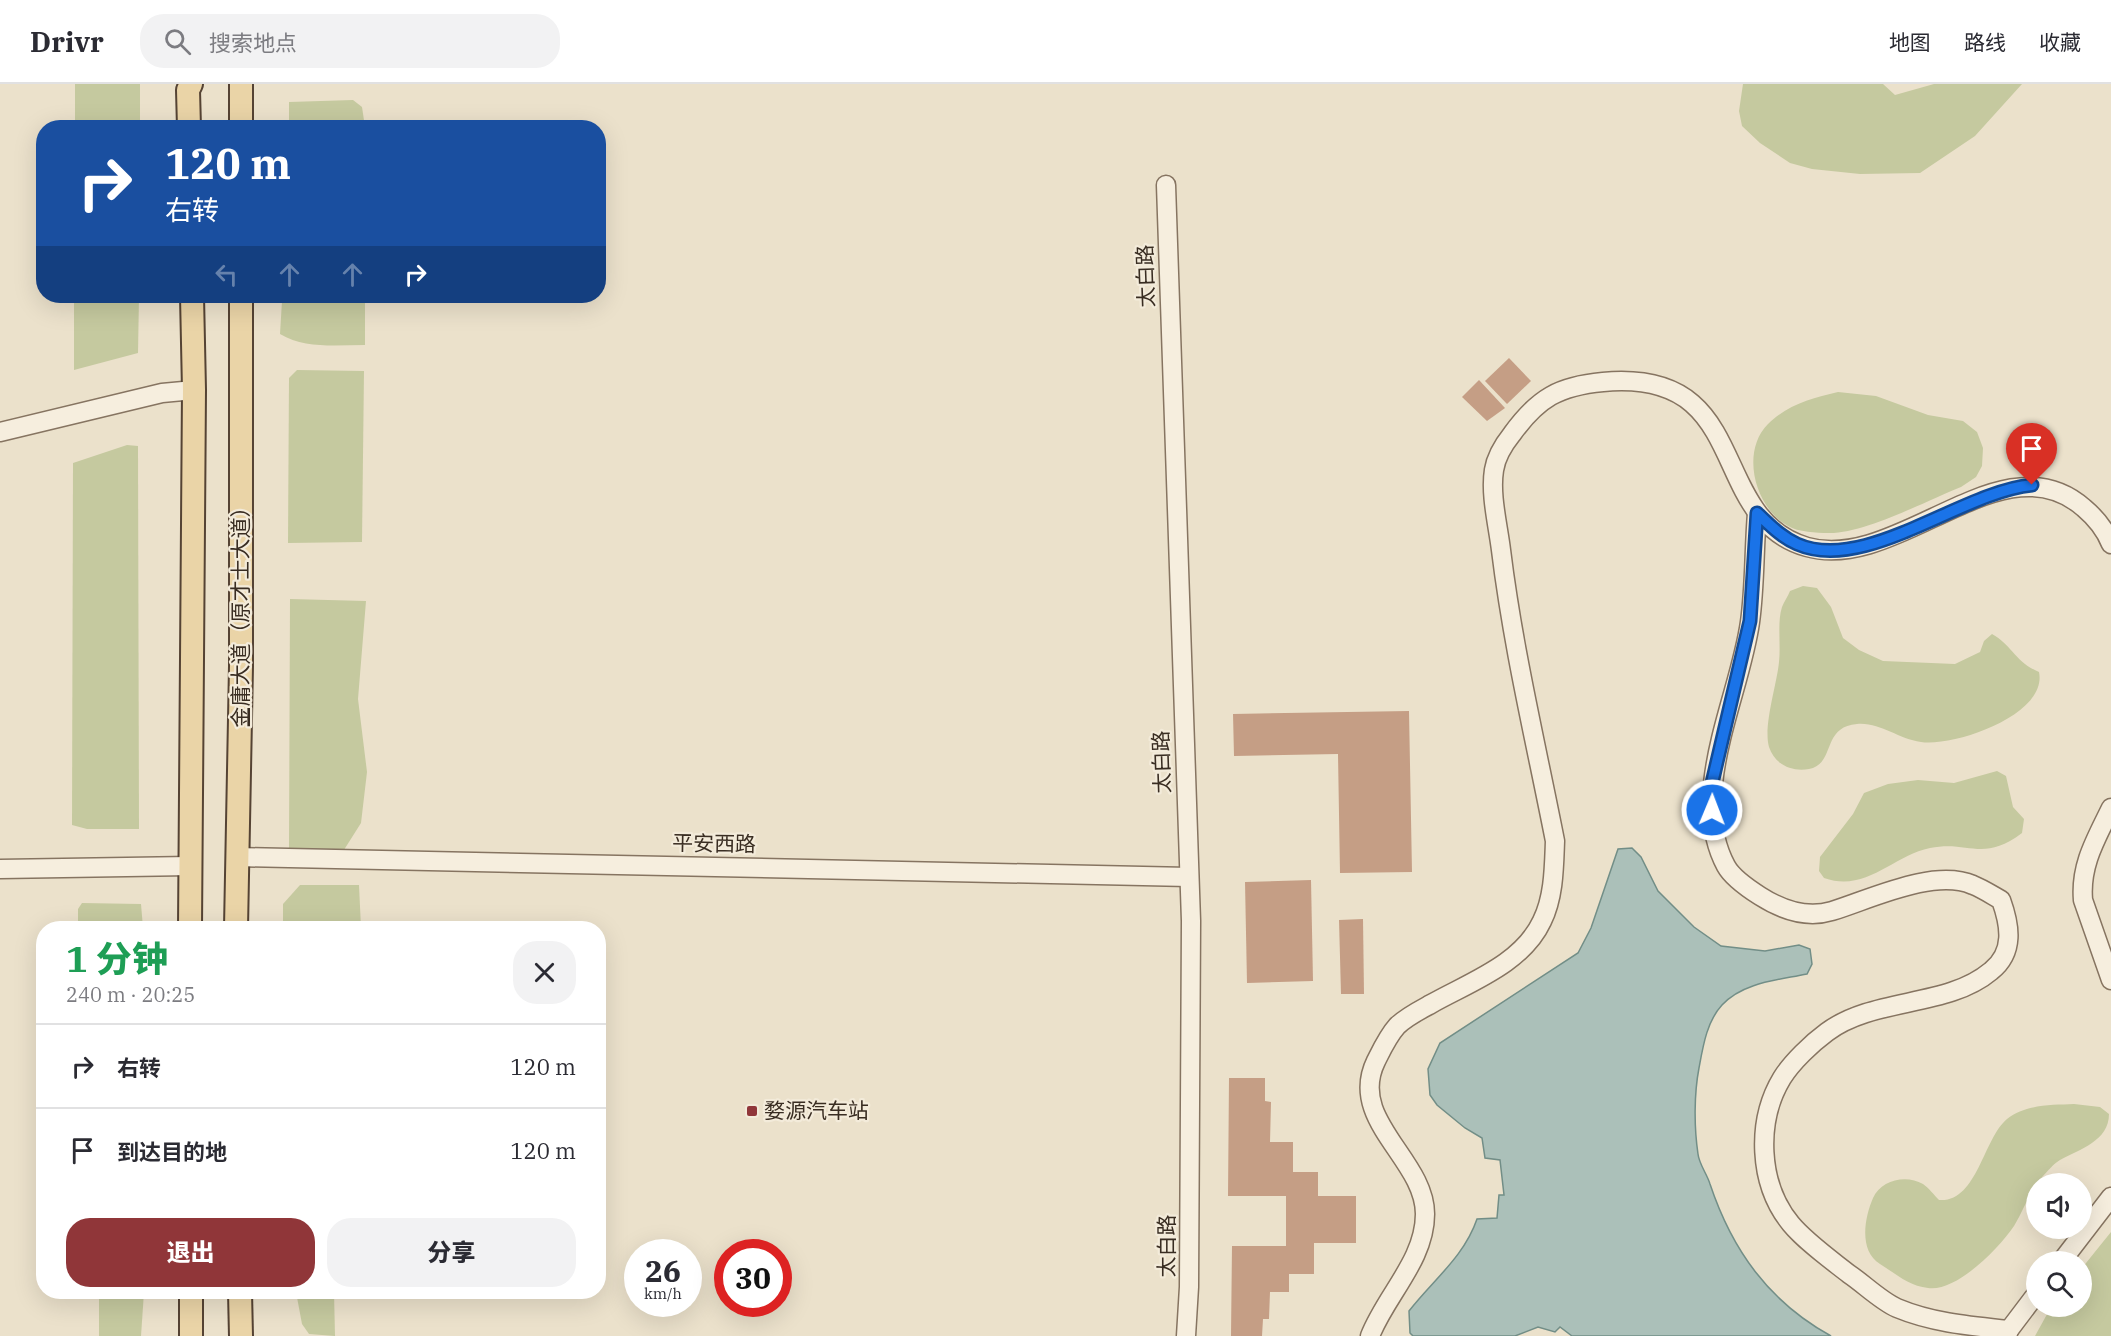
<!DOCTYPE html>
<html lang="zh">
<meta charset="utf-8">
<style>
:root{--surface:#fff;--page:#f2f2f3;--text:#2b2b33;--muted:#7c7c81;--line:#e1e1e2;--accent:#903639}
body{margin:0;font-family:"IBM Plex Serif","Noto Sans SC",serif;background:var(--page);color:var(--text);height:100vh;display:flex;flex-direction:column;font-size:22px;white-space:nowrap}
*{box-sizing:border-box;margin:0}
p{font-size:20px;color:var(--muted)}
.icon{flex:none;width:33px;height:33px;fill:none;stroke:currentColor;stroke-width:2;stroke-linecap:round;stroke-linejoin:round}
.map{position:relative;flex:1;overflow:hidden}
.side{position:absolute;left:36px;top:837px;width:570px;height:378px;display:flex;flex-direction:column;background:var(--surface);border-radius:24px;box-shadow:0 6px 24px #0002}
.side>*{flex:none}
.hud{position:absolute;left:36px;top:36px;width:570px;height:183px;border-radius:24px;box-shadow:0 6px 24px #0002;background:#1a4fa0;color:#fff;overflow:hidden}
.tools{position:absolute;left:2026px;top:1089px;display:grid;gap:12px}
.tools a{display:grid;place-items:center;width:66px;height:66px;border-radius:50%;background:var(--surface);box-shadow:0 6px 24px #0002;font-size:30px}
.speed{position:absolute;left:624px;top:1155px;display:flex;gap:12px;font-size:30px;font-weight:700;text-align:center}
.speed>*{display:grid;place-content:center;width:78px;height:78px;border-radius:50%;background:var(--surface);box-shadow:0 6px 24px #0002;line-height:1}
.speed small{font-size:15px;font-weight:400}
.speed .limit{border:9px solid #d22;background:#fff;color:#111}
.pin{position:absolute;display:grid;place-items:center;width:51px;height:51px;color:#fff;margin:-62px -26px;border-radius:50% 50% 50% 0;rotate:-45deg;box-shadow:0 0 6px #0007}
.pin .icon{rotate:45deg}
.me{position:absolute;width:66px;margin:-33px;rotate:1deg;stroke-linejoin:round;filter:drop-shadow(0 0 4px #0008)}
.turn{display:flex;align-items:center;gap:21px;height:126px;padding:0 30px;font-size:27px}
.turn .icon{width:78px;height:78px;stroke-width:2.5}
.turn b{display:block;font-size:42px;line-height:51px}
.lanes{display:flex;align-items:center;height:57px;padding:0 30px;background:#0003;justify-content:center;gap:30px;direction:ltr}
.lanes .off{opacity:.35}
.round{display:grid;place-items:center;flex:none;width:63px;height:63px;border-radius:24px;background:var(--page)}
.overview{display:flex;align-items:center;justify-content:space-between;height:102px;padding:0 30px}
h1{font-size:36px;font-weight:800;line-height:45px;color:#1e9e55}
.primary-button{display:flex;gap:12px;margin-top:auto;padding:12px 30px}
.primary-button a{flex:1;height:69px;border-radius:24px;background:var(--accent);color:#fff;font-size:24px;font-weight:800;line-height:69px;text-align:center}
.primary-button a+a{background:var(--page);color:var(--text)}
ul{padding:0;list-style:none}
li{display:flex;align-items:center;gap:18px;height:84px;padding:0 30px;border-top:2px solid var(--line)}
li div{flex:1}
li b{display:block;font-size:22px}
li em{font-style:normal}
header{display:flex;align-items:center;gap:36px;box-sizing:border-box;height:84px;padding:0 30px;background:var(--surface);border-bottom:2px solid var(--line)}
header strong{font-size:28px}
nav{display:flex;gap:33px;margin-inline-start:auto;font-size:21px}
.search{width:420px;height:54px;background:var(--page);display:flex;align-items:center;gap:15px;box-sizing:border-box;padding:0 21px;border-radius:24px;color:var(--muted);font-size:22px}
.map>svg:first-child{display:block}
.green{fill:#c5c99f}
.water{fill:#abc0b9;stroke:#728e87;stroke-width:1.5}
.building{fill:#c59e85}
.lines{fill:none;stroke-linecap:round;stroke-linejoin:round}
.minor-casing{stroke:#867461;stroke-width:21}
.major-casing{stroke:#554334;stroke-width:26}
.minor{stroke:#f6eede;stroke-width:18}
.major{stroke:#ead4a7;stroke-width:22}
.route-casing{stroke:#114b97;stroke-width:15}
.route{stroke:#1a73e8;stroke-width:10}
.poi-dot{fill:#903639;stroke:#f3ebda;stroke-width:2}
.labels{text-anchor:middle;stroke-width:4.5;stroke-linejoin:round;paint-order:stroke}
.street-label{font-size:21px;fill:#392d22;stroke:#f3ebda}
.poi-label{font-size:21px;fill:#392d22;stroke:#f3ebda;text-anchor:start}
</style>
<header>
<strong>Drivr</strong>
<div class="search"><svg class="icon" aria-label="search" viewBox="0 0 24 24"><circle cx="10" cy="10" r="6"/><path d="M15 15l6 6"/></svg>搜索地点</div>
<nav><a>地图</a><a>路线</a><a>收藏</a></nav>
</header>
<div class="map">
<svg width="2111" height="1252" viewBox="0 0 2111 1252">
<rect width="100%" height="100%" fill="#ebe1cb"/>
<g class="green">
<rect x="75" y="0" width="65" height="43"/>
<path d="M1743 0H1883L1895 11 1934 0H2022L1975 52 1920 89 1860 90 1812 85 1790 79 1760 59 1742 42 1739 27Z"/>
<path d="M353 16 362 23 365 43H289V18Z"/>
<path d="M74 212H139L138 269 74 286Z"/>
<path d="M289 212H365V261C336 261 305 265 280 250L282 217Z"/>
<path d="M297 286 364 287 362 458 288 459 289 294Z"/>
<path d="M1838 308 1876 312 1928 331 1963 337 1977 348 1983 364 1982 382 1976 393 1961 403C1926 417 1864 450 1828 449 1817 449 1798 448 1788 442 1755 424 1740 368 1768 340 1787 321 1812 314 1838 308Z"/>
<path d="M127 361 138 362 139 745H87L72 741 73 379Z"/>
<path d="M1803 502 1817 504 1831 523 1843 554 1859 566 1883 577 1955 580 1980 568 1984 557 1992 550C2012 561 2015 578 2039 588 2048 631 1954 663 1921 658 1898 655 1880 638 1857 640 1821 643 1836 680 1809 685 1792 688 1775 681 1769 663 1763 642 1777 600 1779 578 1781 561 1777 538 1782 523 1784 518 1788 512 1790 507Z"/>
<path d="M290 515 366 517 358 615 367 688 361 739 342 769 289 765Z"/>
<path d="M1997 687 2006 692 2013 723 2024 735 2022 749C1982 779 1969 756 1930 764 1892 772 1866 809 1824 794L1819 787 1820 773 1853 730 1864 709 1888 700 1918 696 1954 699Z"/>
<path d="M300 801H359L361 844H283V820Z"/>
<path d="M82 819 141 820 143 844H78V825Z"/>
<path d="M2074 1020 2100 1023 2109 1030C2109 1057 2080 1065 2060 1076 2053 1080 2048 1087 2043 1092 2030 1106 2024 1126 2014 1142 1999 1164 1957 1208 1928 1204 1909 1202 1896 1190 1880 1180 1859 1167 1864 1135 1873 1114 1881 1096 1906 1090 1923 1100 1929 1104 1934 1111 1939 1116 1977 1119 1983 1055 2007 1035 2026 1020 2052 1021 2074 1020Z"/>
<path d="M2111 1148V1252H2035L2051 1223 2082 1222V1184Z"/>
<path d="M99 1208H144L141 1252H99Z"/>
<path d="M296 1208H334L335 1252 309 1250 302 1240Z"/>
</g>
<path class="water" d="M1632 764 1641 773 1658 807 1694 843 1721 862 1765 867 1799 861 1810 865 1812 880 1807 890C1779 896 1743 898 1722 921 1707 937 1703 962 1699 984 1694 1010 1694 1043 1698 1070 1699 1080 1707 1090 1710 1100 1732 1166 1769 1218 1831 1252H1572L1560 1243 1555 1248 1538 1243 1515 1252H1413L1410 1249 1409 1227C1433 1196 1464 1173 1477 1135L1497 1134 1499 1111H1504L1500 1076 1485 1074 1482 1054 1465 1044 1437 1021 1430 1011 1428 985 1440 959 1578 869 1591 844 1618 765Z"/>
<g class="building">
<path d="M1509 274 1531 297 1507 320 1485 297Z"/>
<path d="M1479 296 1505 324 1487 337 1462 313Z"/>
<path d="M1409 627 1412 788 1340 789 1338 670 1234 672 1233 630Z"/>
<path d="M1311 796 1313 897 1247 899 1245 798Z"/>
<path d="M1363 835 1364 910H1341L1339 836Z"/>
<path d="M1229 994H1265V1017L1271 1018 1270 1058H1293V1088H1318V1112H1356V1159H1314V1190H1289V1208H1270L1269 1235H1263L1262 1252H1231L1232 1162H1286V1112H1228Z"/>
</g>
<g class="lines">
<defs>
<g id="minor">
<path d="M1166 101 1191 837 1189 1203 1186 1252"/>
<path d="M0 348 162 309 194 306"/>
<path d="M1757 429C1754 465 1755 502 1750 538 1740 612 1687 710 1726 782 1732 793 1749 805 1760 812 1782 826 1806 835 1832 827 1871 815 1934 784 1973 801 1983 805 1992 811 2001 816 2010 841 2015 868 1991 887 1947 924 1874 913 1827 948 1812 959 1792 978 1782 994 1756 1037 1758 1100 1791 1140 1806 1158 1830 1175 1849 1190 1864 1200 1881 1217 1897 1224 1933 1239 1971 1242 2009 1246"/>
<path d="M2111 724C2096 755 2080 781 2083 816L2111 896"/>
<path d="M238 773 1189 793"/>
<path d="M0 785 190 782"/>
<path d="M2061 1178 2111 1113"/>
<path d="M1370 1252C1386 1211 1425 1176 1425 1130 1425 1075 1347 1036 1376 977 1382 965 1388 952 1397 942 1406 933 1420 926 1431 920 1470 898 1522 880 1542 837 1554 813 1554 783 1555 757 1536 660 1513 564 1501 466 1498 441 1490 411 1494 386 1496 373 1504 360 1512 350 1538 314 1559 302 1603 298 1755 284 1705 434 1807 463 1898 489 2003 352 2084 424 2097 435 2105 445 2111 460"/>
<path d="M2007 1252 2009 1246 2037 1209"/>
</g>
<g id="major">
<path d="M189 44 188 6 191 0"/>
<path d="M241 44V0"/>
<path d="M190 844 194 306 192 212"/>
<path d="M236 844 241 582V212"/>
<path d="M191 1208V1252"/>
<path d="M240 1208 241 1252"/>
</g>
</defs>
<use href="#minor" class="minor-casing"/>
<use href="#major" class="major-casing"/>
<use href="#minor" class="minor"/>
<use href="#major" class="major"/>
</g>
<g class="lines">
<defs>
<path id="route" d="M1712 726V699L1750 537 1757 429C1770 441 1781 453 1797 460 1865 490 1961 408 2032 401"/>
</defs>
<use href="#route" class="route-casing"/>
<use href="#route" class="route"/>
</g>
<rect class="poi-dot" x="746" y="1021" width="12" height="12" rx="3"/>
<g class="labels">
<g class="street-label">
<text transform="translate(1146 192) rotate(-92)" y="7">太白路</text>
<text transform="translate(241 528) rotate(-90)" y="7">金庸大道（原才士大道）</text>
<text transform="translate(1162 678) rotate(-92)" y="7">太白路</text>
<text transform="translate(714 760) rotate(1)" y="7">平安西路</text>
<text transform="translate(1167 1162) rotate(-90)" y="7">太白路</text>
</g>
<g class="poi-label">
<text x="764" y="1034">婺源汽车站</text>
</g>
</g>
</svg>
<div class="tools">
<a><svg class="icon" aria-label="sound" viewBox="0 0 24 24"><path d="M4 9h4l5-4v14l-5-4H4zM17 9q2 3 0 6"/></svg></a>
<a><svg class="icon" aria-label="search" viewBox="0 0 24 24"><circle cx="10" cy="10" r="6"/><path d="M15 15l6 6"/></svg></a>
</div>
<div class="speed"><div>26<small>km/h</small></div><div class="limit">30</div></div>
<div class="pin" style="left:2032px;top:401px;background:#d93025"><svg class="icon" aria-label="arrive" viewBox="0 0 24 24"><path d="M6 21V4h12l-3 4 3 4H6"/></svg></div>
<svg class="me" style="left:1712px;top:726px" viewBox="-20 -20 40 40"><circle r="17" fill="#1a73e8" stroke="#fff" stroke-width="3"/><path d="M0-11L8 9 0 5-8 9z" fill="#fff"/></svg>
<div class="hud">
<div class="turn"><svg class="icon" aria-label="right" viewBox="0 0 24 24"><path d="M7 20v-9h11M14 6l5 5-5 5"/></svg><div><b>120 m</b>右转</div></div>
<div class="lanes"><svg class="icon off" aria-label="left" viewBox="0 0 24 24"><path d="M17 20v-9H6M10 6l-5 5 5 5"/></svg><svg class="icon off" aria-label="ahead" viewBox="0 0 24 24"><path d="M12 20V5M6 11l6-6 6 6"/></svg><svg class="icon off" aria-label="ahead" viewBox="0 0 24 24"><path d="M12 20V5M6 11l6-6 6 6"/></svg><svg class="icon" aria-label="right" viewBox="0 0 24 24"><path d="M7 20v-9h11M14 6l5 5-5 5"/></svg></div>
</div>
<section class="side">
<div class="overview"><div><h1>1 分钟</h1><p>240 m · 20:25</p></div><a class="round"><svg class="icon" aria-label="close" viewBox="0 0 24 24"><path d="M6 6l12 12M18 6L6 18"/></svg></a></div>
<ul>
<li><svg class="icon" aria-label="right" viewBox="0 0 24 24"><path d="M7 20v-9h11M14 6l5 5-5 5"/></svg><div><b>右转</b></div><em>120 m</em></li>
<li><svg class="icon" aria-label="arrive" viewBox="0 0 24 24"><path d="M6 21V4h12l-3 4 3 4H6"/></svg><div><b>到达目的地</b></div><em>120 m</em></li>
</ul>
<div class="primary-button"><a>退出</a><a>分享</a></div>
</section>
</div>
